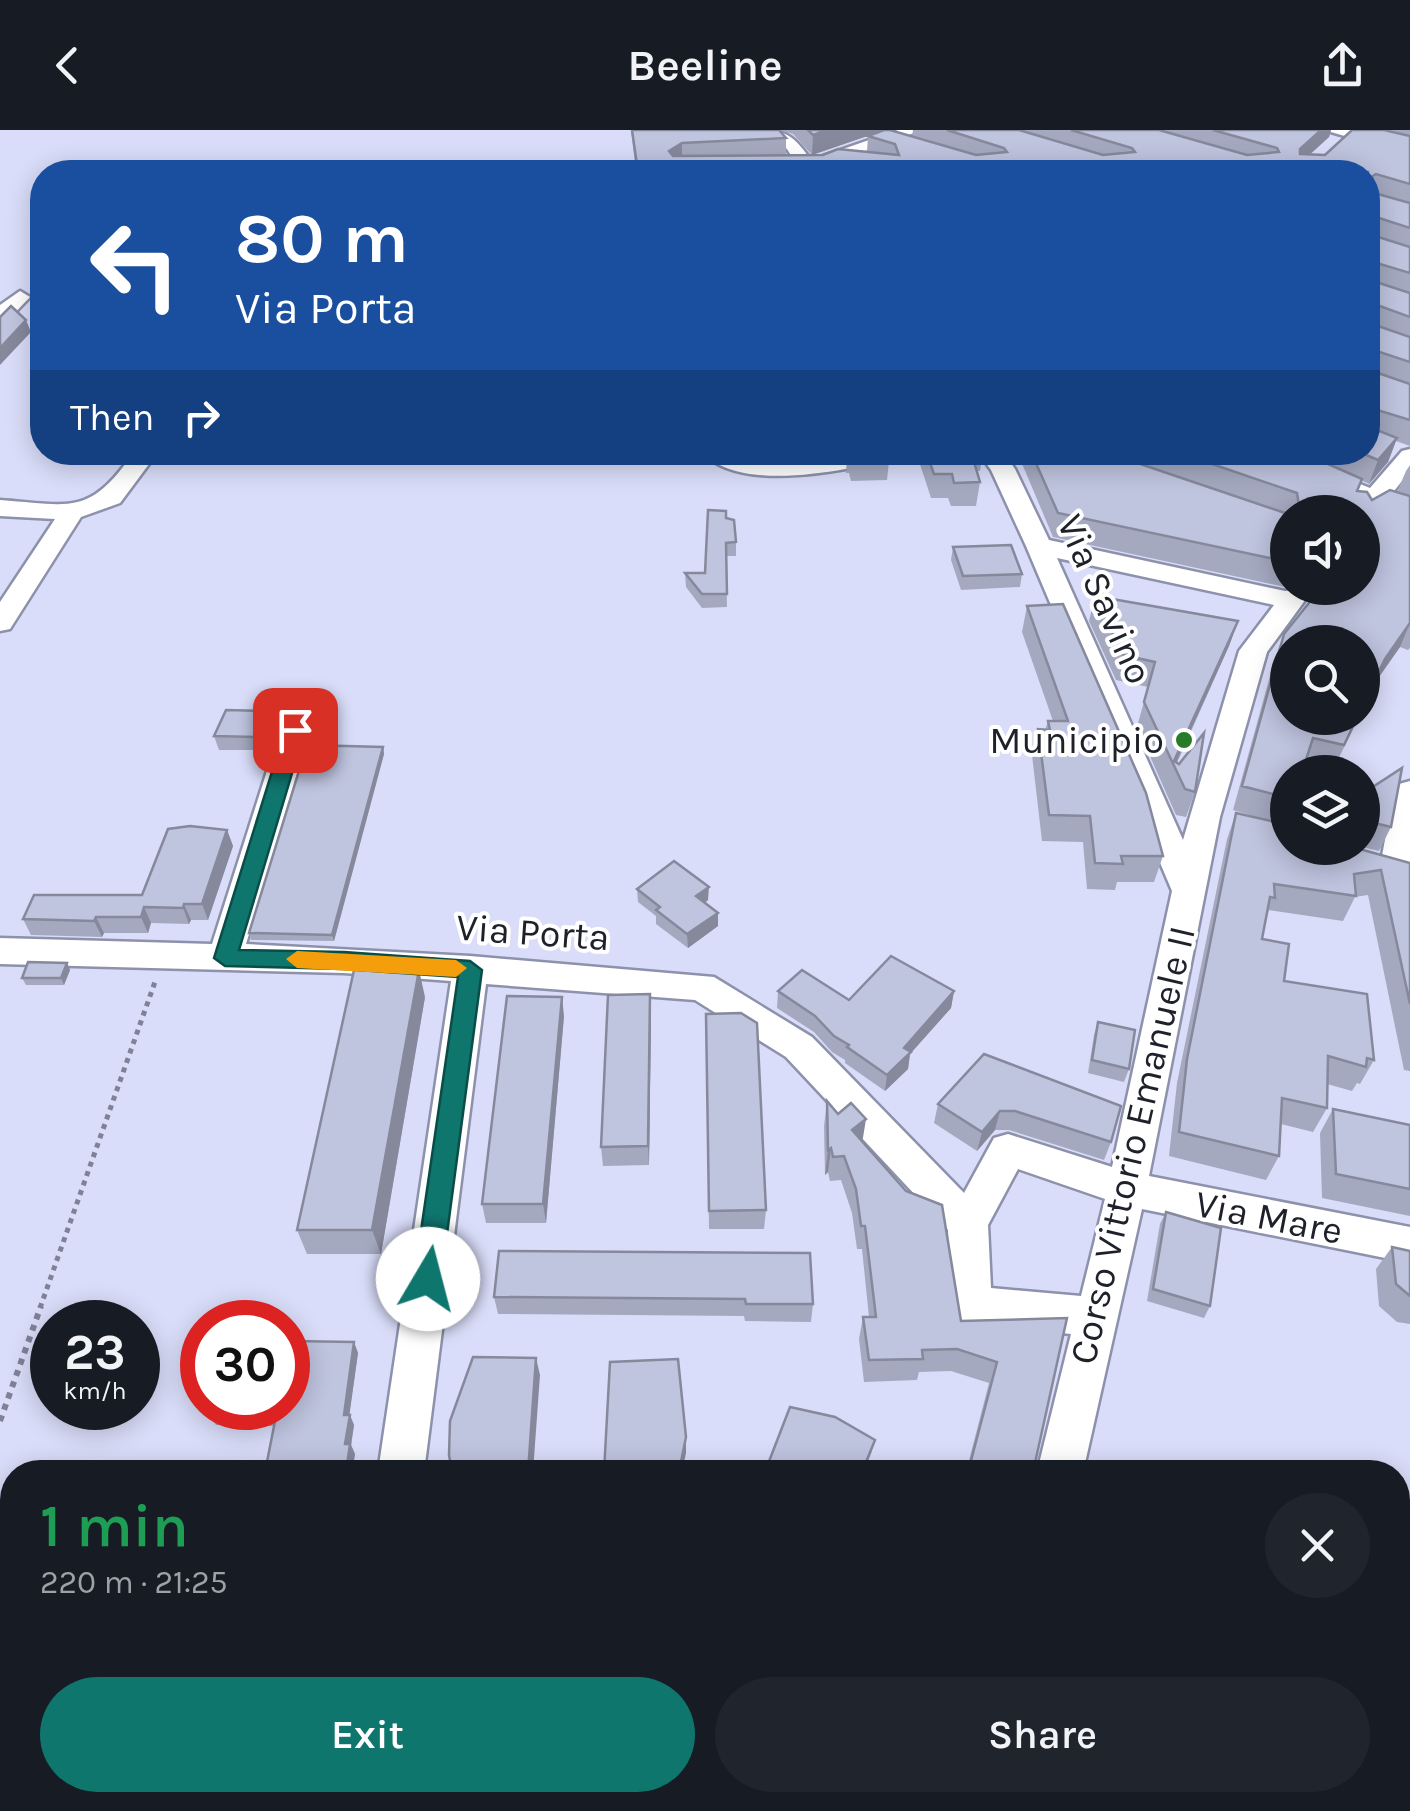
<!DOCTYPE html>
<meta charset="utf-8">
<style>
:root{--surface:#171b24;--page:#20242c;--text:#f1f3f6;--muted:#9ea1a6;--accent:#0f766e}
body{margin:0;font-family:Karla,sans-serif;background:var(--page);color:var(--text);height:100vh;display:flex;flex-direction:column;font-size:38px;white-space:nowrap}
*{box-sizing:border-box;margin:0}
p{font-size:32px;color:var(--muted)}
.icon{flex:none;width:55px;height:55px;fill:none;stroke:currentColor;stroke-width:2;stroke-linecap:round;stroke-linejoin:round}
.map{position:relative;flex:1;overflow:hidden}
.drawer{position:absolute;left:0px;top:1330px;width:1410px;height:352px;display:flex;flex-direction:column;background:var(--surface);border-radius:40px 40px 0 0;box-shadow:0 5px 25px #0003}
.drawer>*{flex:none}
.banner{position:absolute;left:30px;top:30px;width:1350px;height:305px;border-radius:40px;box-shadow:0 5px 25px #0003;background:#1a4fa0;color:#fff;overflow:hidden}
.controls{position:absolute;left:1270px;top:365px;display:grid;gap:20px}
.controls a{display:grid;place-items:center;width:110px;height:110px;border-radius:50%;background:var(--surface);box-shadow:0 5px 25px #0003;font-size:50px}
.speed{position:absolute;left:30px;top:1170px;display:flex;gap:20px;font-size:50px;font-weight:700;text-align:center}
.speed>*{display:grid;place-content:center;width:130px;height:130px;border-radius:50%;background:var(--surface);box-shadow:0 5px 25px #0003;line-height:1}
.speed small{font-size:25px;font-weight:400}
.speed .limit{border:15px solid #d22;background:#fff;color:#111}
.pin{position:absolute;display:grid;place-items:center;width:85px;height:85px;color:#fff;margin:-42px;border-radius:20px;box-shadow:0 5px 15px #0006}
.me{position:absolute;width:110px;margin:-55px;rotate:8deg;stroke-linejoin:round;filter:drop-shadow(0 0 8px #0008)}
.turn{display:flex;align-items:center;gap:35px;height:210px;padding:0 40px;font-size:45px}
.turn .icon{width:130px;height:130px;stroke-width:2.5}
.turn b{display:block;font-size:70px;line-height:85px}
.then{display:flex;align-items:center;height:95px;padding:0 40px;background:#0003;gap:20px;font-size:38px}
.round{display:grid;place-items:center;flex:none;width:105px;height:105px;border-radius:52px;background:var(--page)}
.overview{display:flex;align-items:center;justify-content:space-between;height:170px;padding:0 40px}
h1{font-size:60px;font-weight:600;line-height:75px;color:#1e9e55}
.button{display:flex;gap:20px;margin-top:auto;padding:20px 40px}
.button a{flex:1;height:115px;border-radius:60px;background:var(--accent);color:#fff;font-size:40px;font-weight:600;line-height:115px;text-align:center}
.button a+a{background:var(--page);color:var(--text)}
header{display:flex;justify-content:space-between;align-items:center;height:130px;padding:0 40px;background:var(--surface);font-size:45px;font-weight:600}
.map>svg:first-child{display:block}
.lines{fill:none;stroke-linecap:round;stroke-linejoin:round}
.minor-casing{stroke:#8d91ab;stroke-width:5}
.path-far1{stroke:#7f8296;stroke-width:5;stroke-dasharray:5 5;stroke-linecap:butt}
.path{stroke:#7f8296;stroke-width:6;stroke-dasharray:6 6;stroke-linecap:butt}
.minor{fill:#fff;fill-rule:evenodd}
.wall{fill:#a4a9c0;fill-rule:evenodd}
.shaded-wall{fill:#86899c}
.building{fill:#bfc4df;stroke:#86899c;stroke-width:2.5}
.route{fill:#0f766e;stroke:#0a4d48;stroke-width:2.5}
.slow{fill:#f59e0b}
.poi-dot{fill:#287c28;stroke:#fff;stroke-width:4}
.labels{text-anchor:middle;stroke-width:8;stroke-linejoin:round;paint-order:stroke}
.street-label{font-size:38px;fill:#1e202a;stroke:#fff}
.poi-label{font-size:38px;fill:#1e202a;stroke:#fff;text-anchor:end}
</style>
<header><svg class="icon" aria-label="back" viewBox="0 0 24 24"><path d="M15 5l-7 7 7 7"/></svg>Beeline<svg class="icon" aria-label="share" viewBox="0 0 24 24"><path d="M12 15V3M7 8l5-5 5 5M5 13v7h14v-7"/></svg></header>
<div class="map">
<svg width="1410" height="1681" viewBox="0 0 1410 1681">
<rect width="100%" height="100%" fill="#d9ddf9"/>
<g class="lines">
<defs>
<g id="minor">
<path d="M764 0C788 0 797 10 811 30L898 0H922L817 39 819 42H801L787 19Z"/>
<path d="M1324 0H1352L1410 15V25Z"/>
<path d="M20 161 30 167 7 191 0 193V175Z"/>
<path d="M1410 319V341L1390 366 1410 374V391L1379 379 1371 388 1362 390V382H1350L1359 371 1248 322H1282L1370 358 1402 321Z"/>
<path d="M134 322H158L120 373 81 387 10 499 0 501V472L55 389 0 386V370C71 375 89 387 134 322Z"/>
<path d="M702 322C729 322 752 332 779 331 822 330 862 322 905 322L901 327C852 339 741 365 702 322Z"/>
<path d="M978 322H1003L1015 339 1049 410 1285 461 1314 458 1267 522 1220 687 1149 1046 1410 1097V1133L1142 1079 1083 1342H1037L1071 1204 971 1194 956 1189 950 1175 948 1100 786 927 695 870 486 854 424 1342H378L451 851 344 843 0 834V808L212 814 280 600 284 593H306L310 600 246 814 470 826 714 847 812 907 964 1063 994 1008 1008 1004 1112 1037 1172 761 1026 416 991 340ZM1057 428 1274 475 1239 521 1183 710ZM1018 1039 1105 1069 1081 1166 991 1158 988 1095Z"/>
<path d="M1410 651V744L1407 750 1395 754 1383 750 1379 742 1394 661 1399 654Z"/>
<path d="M0 1380 12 1381V1428H0Z"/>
<path d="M323 1670H375V1681H321Z"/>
<path d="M855 1670H909L905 1681H850Z"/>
<path d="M973 1670H1025L1024 1681H970Z"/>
<path d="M1145 1670H1197L1202 1681H1148Z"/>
</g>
</defs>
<use href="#minor" class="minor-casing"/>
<path class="path-far1" d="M40 1178 156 849"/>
<path class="path" d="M0 1291 41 1176"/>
<use href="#minor" class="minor"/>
</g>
<g class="wall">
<path d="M631 0H890L912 7 913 0H1331L1329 7 1310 24 1325 25 1352 0H1410V316L1396 311 1388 332 1369 354 1361 350 1357 361 1372 370 1397 362 1406 341 1410 335V518L1408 520 1400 517 1374 554 1362 579V512L1358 588 1333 640 1305 633 1288 642V718L1410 733V941L1404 940 1368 765 1355 767 1343 791 1269 780 1266 788 1262 809 1284 851 1374 930 1360 954 1357 953 1352 961 1327 954V978L1313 1002 1281 994 1279 1026 1266 1050 1169 1026 1177 953 1227 709 1236 683 1270 691 1233 680 1275 528 1284 504 1313 468H1312L1315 458H1362V382H1288V457H1285L1053 407 1023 336 1010 322H1368V42H636ZM779 0 793 4 812 25 873 4 868 6 867 22 823 25H786V8Z"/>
<path d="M745 322H782L777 327Z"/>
<path d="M810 322H843L812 325Z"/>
<path d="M916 322H983L980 341H976L980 352 976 376H951L948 368H931Z"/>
<path d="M847 324 889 331 887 350 851 351 849 343H846Z"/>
<path d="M726 388 736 412V426H726L727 477 702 478 686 457 685 443H705Z"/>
<path d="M953 417 1022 444 1020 457 961 460 951 430Z"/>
<path d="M1095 466 1238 491 1229 516 1177 633 1195 662 1186 687 1176 685 1137 597 1148 557 1116 550 1089 491Z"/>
<path d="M1027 476 1163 726 1154 752H1117L1115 760 1087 759 1083 712 1042 711 1032 625 1038 599 1045 600 1048 591H1053L1022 502Z"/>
<path d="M273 594 264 620H219L214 606Z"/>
<path d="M383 617 384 624 334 811 251 810 249 803Z"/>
<path d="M1362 664 1391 697 1379 721 1362 717Z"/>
<path d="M227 700 233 716 208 790H191L189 794 151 793 148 803H104L102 807 31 805 23 789 142 765Z"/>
<path d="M637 759 708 770 705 773 718 783V796L688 818 656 794V786L638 772Z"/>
<path d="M67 833 70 840 64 855H26L22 848Z"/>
<path d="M778 861 849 870 954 861 951 878 910 924 908 939 885 961 845 933V930L832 922 814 902 777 878Z"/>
<path d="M425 867 381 1124H307L297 1100Z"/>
<path d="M651 884 649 1035 603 1036 601 1017Z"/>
<path d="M706 884 766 1080 764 1099H709Z"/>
<path d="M564 886 546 1093H486L482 1074Z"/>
<path d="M1098 892 1129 939 1124 952 1088 943 1094 905Z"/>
<path d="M984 924 1111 1012 1104 1030 1009 1000H995L977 1021 934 993 938 974Z"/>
<path d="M827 971 863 1012 961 1191 1067 1188 1033 1342H966L989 1253 951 1241 919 1242 917 1250 864 1252 859 1209 863 1187H869L862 1119H857L852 1083 841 1050 830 1051 828 1042 825 1045 824 996Z"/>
<path d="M1333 979 1410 995V1086L1322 1068 1320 1003Z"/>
<path d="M1166 1082 1210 1176 1204 1188 1147 1171 1160 1094Z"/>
<path d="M1392 1117 1410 1121V1194L1397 1192 1379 1176 1376 1139Z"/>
<path d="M499 1121 813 1174 811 1192 745 1191 744 1186 498 1184 494 1167Z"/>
<path d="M354 1212 358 1223 349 1285 354 1295 351 1315 355 1324 352 1342H265L274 1296 216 1295 210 1285 288 1278Z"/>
<path d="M872 1321 864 1342H767L768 1334Z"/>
<path d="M1030 1670H1151L1149 1681H1028Z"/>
</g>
<g class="shaded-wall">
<path d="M827 0H885L812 25 813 5Z"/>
<path d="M1321 0H1331L1329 7 1294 39 1300 19Z"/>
<path d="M682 13V33L669 21Z"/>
<path d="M26 190 31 202 0 235V218Z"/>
<path d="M1397 308 1388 332 1369 354 1378 330Z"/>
<path d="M1238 491 1229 516 1174 637 1173 634Z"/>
<path d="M1410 493 1400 517 1374 554 1362 579 1385 529Z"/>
<path d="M269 581 273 594 264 620 260 607Z"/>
<path d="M383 617 384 624 334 811 332 805Z"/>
<path d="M227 700 233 716 208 790 202 774Z"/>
<path d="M709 757 708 770 696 779V766Z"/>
<path d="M184 774 191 790 189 794 183 778Z"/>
<path d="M144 777 151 793 148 803 141 787Z"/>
<path d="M718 783V796L688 818 687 804Z"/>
<path d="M96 787 104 803 102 807 94 791Z"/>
<path d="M67 833 70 840 64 855 61 848Z"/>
<path d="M419 840 425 867 381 1124 372 1100Z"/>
<path d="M954 861 951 878 910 924 908 939 885 961 887 945 904 918Z"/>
<path d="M650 864 651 884 649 1035 648 1016Z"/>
<path d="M562 867 564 886 546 1093 543 1074Z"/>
<path d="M1000 981 995 1000 977 1021 982 1002Z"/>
<path d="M866 989 862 1014 852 1000Z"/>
<path d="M831 1018 828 1042 825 1045 828 1020Z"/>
<path d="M354 1212 358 1223 348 1295 344 1285Z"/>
<path d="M536 1228 540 1245 533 1342H528Z"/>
<path d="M350 1285 354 1295 351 1315 355 1324 352 1342H346L345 1314Z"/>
<path d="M686 1307V1323L682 1342H679Z"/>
<path d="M276 1670H288L286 1681H274Z"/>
</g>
<g class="building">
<path d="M632 0H779L786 8 682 13 669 21 673 26 823 25 838 19 899 25 895 14 868 6 884 0H890L976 25 1007 22 1004 18 947 0H1019L1103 25 1135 22 1132 18 1071 0H1159L1247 25 1279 22 1277 18 1213 0H1321L1300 19V24L1325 25 1352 0H1384L1410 6V54L1376 44 1371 47 1374 63 1410 73V98L1376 87 1371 91 1372 105 1410 117V143L1377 133 1372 136 1373 151 1410 163V187L1377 175 1372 179 1375 195 1410 207V232L1377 221 1372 224 1375 242 1410 254V290L1374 279V299L1397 308 1378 330 1359 322H1368V42H638Z"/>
<path d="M808 0H827L813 5Z"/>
<path d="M11 176 26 190 0 218V187Z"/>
<path d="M854 322H886L889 331 852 332 851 324H847Z"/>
<path d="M926 322H971L980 352 954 353 952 344H934Z"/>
<path d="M1031 322H1105L1288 384V432L1058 383Z"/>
<path d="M1177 322H1301L1362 349 1357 361 1367 362 1372 370 1390 360 1410 366V493L1385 529 1362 577V512H1288V588H1357L1344 615 1313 608 1302 642H1288V668L1242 656 1284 504 1321 458H1362V382H1300L1297 363Z"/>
<path d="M708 380 726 381V388L734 390 736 412 726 413 727 464H702L685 443H705Z"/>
<path d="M1011 415 1022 444 963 446 953 417Z"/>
<path d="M1095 466 1238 491 1174 631 1179 634 1204 603 1195 662 1185 659 1144 572 1155 532 1123 525Z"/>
<path d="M1063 474 1146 663 1163 726H1121L1123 734 1095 733 1090 686 1049 685 1038 599 1050 600 1048 591H1068L1027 476Z"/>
<path d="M226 580 269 581 260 607 214 606Z"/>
<path d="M307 615 383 617 332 805 249 803Z"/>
<path d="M1402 638 1391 697 1362 690V664Z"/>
<path d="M1236 683 1288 695V718H1356L1410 733V874L1381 740 1354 744 1356 766 1274 754 1275 768 1270 767 1262 809 1289 814 1284 851 1367 864 1374 930 1367 928 1366 937 1328 926 1327 978 1282 968 1279 1026 1179 1002 1187 929Z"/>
<path d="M190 696 227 700 202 774H184L183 778 144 777 141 787H96L94 791 23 789 34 765H142L168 699Z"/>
<path d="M674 731 709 757 696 766 718 783 687 804 656 780 660 777 637 759Z"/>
<path d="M891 826 954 861 904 918 911 922 887 945 847 917 849 915 834 906 815 886 778 861 802 840 849 870Z"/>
<path d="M28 832 67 833 61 848H22Z"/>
<path d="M354 840H419L372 1100H297Z"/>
<path d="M650 864 648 1016 601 1017 608 865Z"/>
<path d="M507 866 562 867 543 1074H482Z"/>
<path d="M741 883 757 893 766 1080 709 1081 706 884Z"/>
<path d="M1098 892 1135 900 1129 939 1092 930Z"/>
<path d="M984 924 1121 976 1111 1012 1015 981H1000L982 1002 938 974Z"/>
<path d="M827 971 838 984 851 973 866 989 852 1000 906 1061 942 1075 961 1191 1067 1188 1033 1342H968L997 1232 957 1219 922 1220 923 1229 869 1230 863 1187H876L865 1096H861L856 1059 844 1026 833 1027 831 1018 828 1020Z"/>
<path d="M1333 979 1410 995V1059L1336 1044Z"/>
<path d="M1166 1082 1221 1098 1210 1176 1153 1159Z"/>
<path d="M1392 1117 1410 1121V1166L1396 1154Z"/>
<path d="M499 1121 810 1123 813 1174H746L745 1169 494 1167Z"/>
<path d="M291 1211 354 1212 344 1285H350L345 1314H350L346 1342H265L276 1286 210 1285 212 1278H288V1230Z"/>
<path d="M473 1227 536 1228 528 1342H452L449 1325 450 1291Z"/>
<path d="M678 1229 686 1307 679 1342H604L610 1232Z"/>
<path d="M790 1277 835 1287 875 1310 862 1342H790L768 1334Z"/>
<path d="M98 1338 201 1341 200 1342H97Z"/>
<path d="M205 1670H276L274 1681H202Z"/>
<path d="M588 1670H658L656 1681H587Z"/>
<path d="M915 1670H933L930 1681H906L909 1675 914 1673Z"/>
<path d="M1035 1670H1151L1149 1681H1033Z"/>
<path d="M739 1674 851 1675 847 1681H735Z"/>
</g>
<path class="route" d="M295 594 305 600 239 820 344 822 470 831 482 840 441 1149 437 1158 428 1161 418 1158 414 1149 458 847 344 839 225 836 214 828 285 600Z"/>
<path class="slow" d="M297 821 456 830 467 838 456 847 297 838 286 829Z"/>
<circle class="poi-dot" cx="1184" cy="610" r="10"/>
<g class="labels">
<g class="street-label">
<text transform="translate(1105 469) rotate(66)" y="13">Via Savino</text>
<text transform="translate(533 802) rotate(4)" y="13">Via Porta</text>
<text transform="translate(1132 1015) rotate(-77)" y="13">Corso Vittorio Emanuele II</text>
<text transform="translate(1269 1087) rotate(11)" y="13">Via Mare</text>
</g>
<g class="poi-label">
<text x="1164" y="623">Municipio</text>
</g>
</g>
</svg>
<div class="controls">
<a><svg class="icon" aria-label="sound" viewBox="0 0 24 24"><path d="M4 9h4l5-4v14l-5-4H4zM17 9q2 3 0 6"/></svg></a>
<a><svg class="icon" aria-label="search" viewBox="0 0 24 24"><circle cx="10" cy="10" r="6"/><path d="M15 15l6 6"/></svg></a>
<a><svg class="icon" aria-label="layers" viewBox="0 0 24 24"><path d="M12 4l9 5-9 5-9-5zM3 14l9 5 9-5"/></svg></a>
</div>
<div class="speed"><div>23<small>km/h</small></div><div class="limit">30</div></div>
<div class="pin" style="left:295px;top:600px;background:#d93025"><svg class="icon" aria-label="arrive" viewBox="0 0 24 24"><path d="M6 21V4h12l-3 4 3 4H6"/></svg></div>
<svg class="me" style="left:428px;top:1149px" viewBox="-20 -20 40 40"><circle r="19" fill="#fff"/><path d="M0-13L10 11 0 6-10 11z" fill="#0f766e"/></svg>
<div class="banner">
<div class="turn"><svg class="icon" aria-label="left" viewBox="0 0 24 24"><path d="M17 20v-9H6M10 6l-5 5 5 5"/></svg><div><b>80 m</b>Via Porta</div></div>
<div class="then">Then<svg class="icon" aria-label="right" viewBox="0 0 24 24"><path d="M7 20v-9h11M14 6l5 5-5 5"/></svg></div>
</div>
<section class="drawer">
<div class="overview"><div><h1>1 min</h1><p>220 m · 21:25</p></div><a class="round"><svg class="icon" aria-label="close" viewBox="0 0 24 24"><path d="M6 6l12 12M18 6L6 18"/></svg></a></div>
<div class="button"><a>Exit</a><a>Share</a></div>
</section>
</div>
